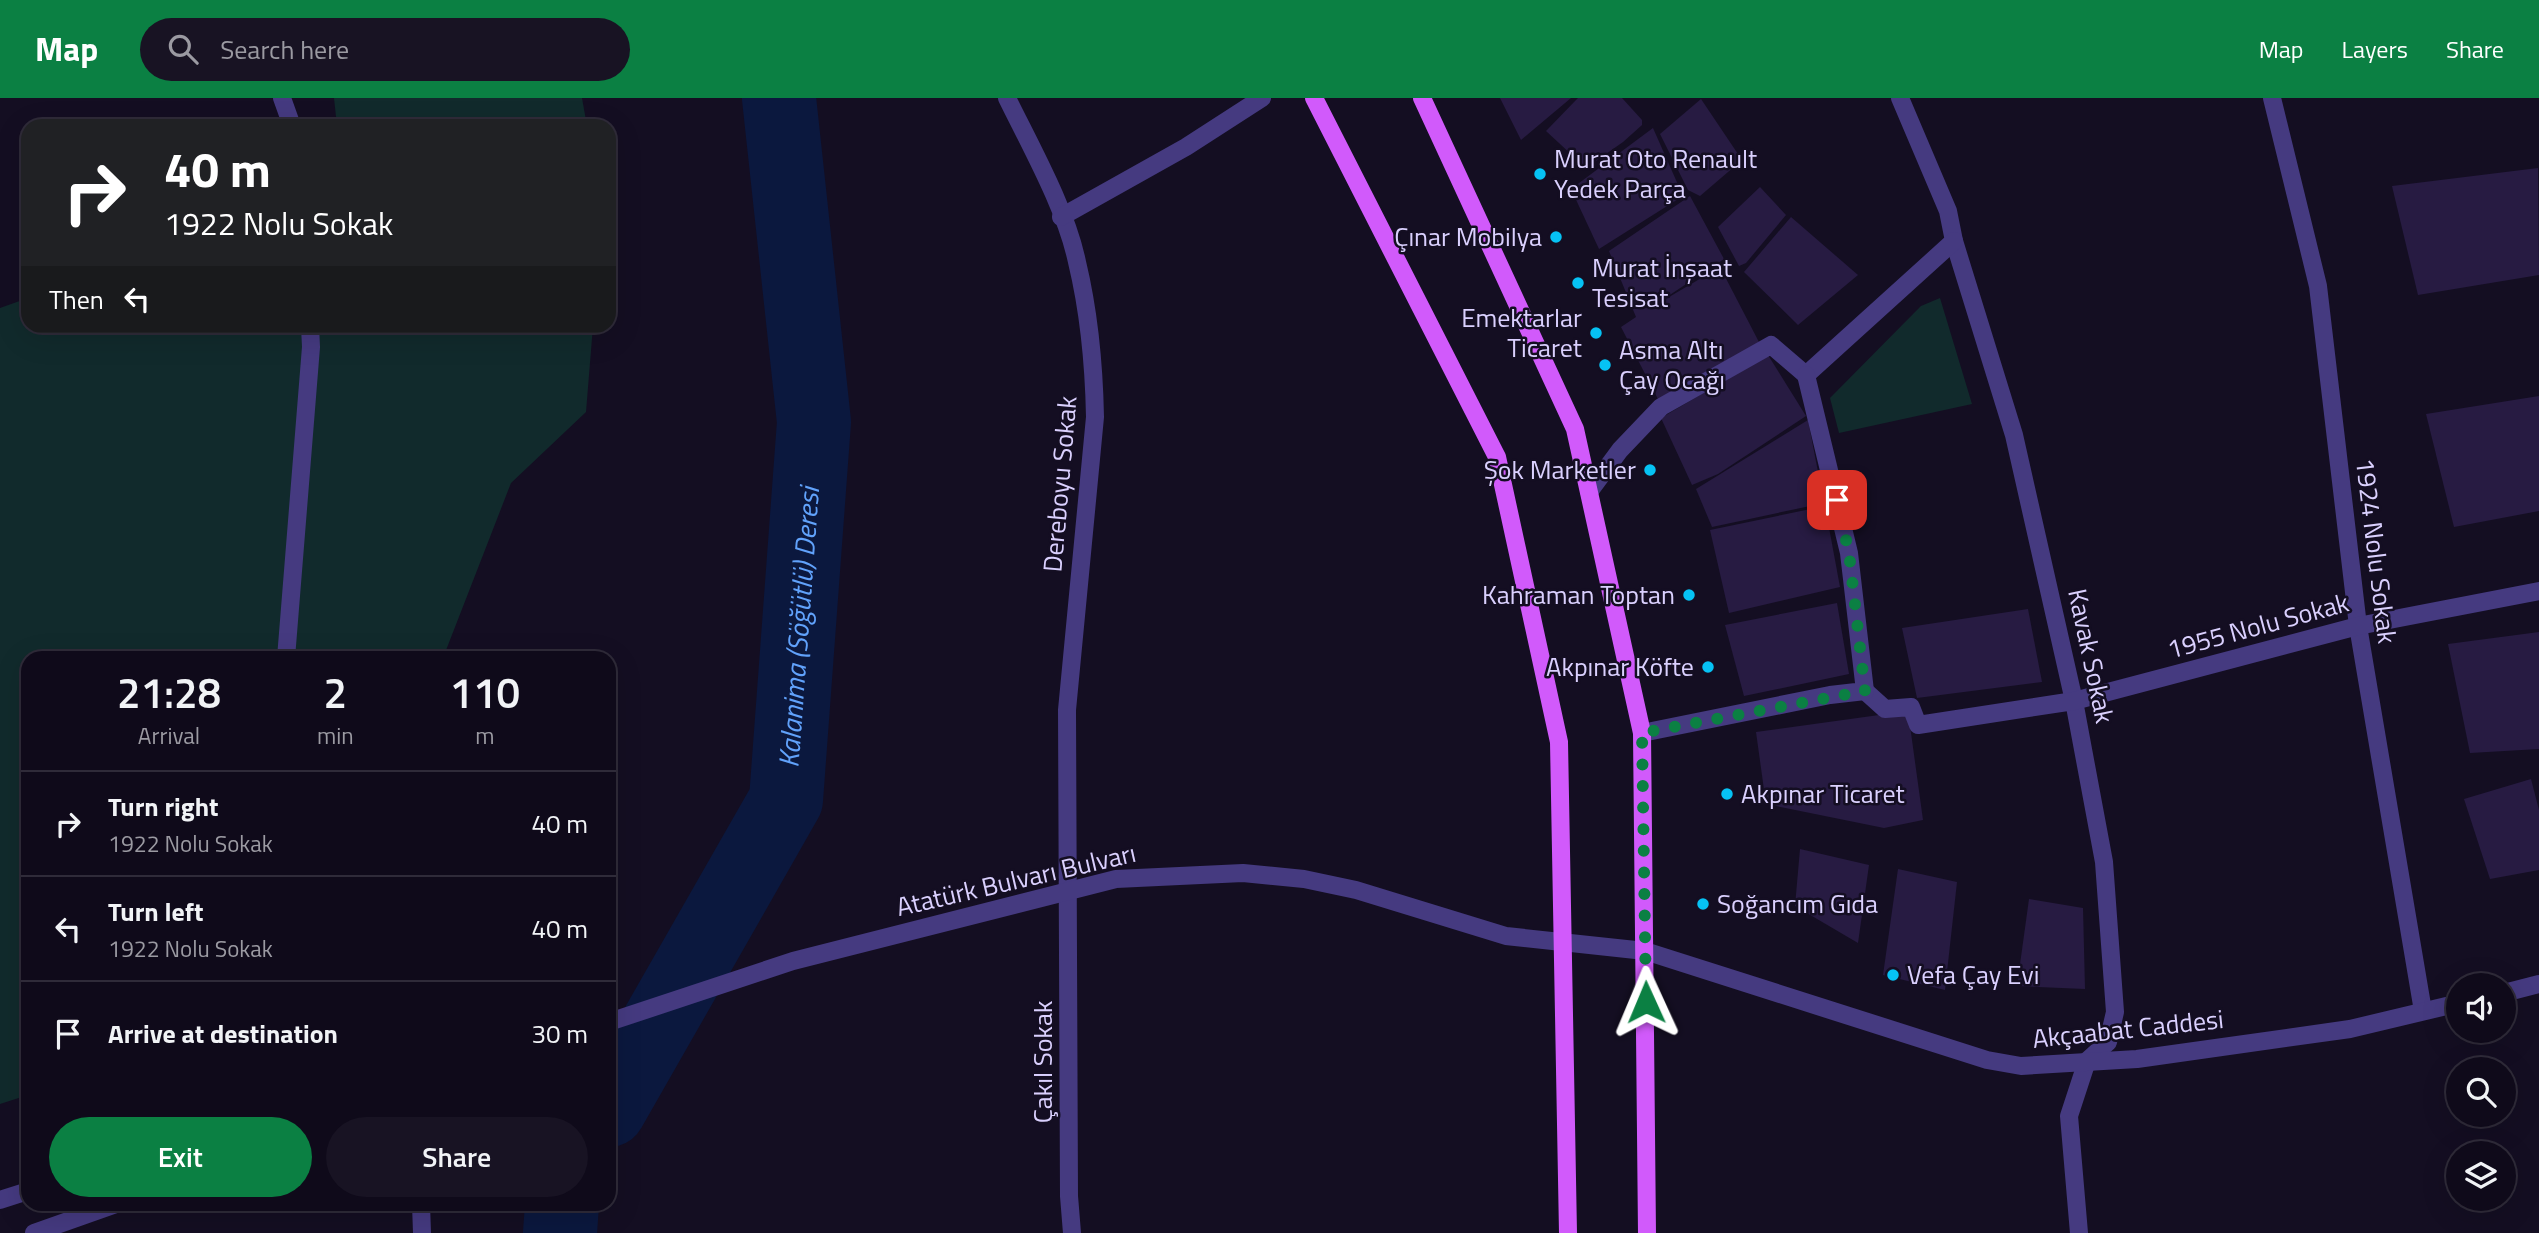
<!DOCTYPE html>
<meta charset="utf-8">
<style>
:root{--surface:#0f0a1a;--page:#181323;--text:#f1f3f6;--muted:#9b9aa2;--line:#2f2b39;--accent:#0b8043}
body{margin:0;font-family:"Titillium Web",sans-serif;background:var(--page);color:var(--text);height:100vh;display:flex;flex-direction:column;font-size:26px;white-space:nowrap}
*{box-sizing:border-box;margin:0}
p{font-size:23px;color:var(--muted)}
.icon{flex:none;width:38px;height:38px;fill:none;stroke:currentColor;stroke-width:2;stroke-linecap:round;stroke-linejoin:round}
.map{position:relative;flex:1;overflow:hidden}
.drawer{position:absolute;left:21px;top:553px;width:595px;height:560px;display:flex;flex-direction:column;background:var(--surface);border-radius:21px;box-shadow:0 7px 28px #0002,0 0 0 2px var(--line)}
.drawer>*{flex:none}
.top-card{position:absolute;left:21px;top:21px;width:595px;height:214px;border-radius:21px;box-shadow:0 7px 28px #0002,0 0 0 2px var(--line);background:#202124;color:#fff;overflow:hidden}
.fabs{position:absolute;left:2446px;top:875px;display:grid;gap:14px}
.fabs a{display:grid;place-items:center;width:70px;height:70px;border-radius:50%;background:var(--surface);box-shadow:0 7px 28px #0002,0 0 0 2px var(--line);font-size:35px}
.pin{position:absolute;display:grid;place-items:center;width:60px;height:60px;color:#fff;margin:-30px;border-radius:14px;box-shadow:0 4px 10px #0006}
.me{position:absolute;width:77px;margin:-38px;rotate:359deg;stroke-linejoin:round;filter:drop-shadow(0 0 5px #0008)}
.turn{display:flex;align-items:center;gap:24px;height:147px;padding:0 28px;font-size:32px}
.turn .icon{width:91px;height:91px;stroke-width:2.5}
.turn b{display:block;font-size:49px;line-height:60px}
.then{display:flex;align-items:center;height:66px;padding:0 28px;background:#0003;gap:14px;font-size:26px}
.eta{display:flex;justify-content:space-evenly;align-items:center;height:119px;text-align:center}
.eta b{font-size:42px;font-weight:600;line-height:49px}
.button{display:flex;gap:14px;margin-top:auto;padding:14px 28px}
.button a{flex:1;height:80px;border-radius:42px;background:var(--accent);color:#fff;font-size:28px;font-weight:600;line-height:80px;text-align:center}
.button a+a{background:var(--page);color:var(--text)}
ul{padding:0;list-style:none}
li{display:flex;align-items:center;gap:21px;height:105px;padding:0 28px;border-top:2px solid var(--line)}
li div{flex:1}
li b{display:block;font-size:26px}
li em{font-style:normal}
header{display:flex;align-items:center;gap:42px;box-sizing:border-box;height:98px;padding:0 35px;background:var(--accent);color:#fff}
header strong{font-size:33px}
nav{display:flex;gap:38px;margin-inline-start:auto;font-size:24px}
.search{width:490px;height:63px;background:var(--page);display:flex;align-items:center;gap:18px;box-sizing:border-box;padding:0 24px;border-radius:38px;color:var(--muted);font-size:26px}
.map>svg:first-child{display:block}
.green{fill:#112a2c}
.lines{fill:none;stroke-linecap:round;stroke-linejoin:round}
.river{stroke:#0b183e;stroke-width:74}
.building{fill:#271b42}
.minor{stroke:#453a80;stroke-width:18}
.major{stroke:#d15afb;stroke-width:18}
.route{stroke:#0b8043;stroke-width:12;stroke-dasharray:0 21.6}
.poi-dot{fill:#06c2f4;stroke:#140e22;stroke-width:2.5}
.labels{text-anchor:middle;stroke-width:5;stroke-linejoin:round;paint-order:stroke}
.poi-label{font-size:26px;fill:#dad0fe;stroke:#140e22;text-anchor:start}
.street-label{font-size:26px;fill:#dad0fe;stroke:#140e22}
.water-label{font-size:28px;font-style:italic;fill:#61a2fb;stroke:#140e22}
</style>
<header>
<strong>Map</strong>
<div class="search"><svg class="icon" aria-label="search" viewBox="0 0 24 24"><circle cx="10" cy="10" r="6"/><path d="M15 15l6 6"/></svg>Search here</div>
<nav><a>Map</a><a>Layers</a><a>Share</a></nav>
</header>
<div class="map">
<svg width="2539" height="1135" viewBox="0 0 2539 1135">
<rect width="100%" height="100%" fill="#140e22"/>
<g class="green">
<path d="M334 0H582L587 28H337Z"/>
<path d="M28 200V228H593L586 314 511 385 443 560H28V997L0 1006V210Z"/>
<path d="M1940 200 1972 306 1839 335 1830 300 1921 208Z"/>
</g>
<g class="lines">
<g class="river">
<path id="s1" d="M609 1012 786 702 814 324 779 0"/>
<path d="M560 1135 562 1106"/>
</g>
</g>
<g class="building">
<path d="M1500 0H1571L1521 42Z"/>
<path d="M1578 0H1622L1642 22V27L1623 44 1586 70 1546 33Z"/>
<path d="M1701 1 1742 62 1700 98 1688 92 1660 36Z"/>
<path d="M1653 30 1683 98 1599 151 1571 91Z"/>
<path d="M2538 70 2539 177 2418 197 2392 88Z"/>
<path d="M1760 89 1786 117 1746 165 1739 168 1718 129Z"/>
<path d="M1690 98 1724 161 1647 212 1720 169 1760 246 1660 305 1621 229 1636 219 1609 153Z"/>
<path d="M1791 119 1858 177 1798 227 1744 174Z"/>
<path d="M1768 257 1806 318 1718 376 1692 387 1661 320Z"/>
<path d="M2539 298V413L2454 429 2426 316Z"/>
<path d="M1808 322 1824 405 1712 429 1696 391Z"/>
<path d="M1825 408 1840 489 1729 515 1710 432Z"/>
<path d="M1837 505 1849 576 1744 598 1725 527Z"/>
<path d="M2028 511 2042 584 1917 600 1902 530Z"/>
<path d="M2539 534V651L2470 655 2448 546Z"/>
<path d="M1908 613 1923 722 1884 730 1766 706 1756 634Z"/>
<path d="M2531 681 2539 712V772L2490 781 2464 701Z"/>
<path d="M1800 751 1869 767 1858 845 1795 808Z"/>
<path d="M1898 771 1957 784 1945 892 1883 877Z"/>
<path d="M2029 801 2083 810 2085 891 2017 888Z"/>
</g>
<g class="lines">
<g class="minor">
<path d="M282 0 292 28"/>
<path d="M1007 0C1031 49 1066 111 1077 164 1089 214 1094 267 1095 319L1067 612 1069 1098 1072 1135"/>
<path d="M1900 0 1948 113 1954 143 2014 337 2074 603 2104 764 2115 914 2108 944 2087 963 2069 1018 2079 1135"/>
<path d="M2272 0 2318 188 2358 528 2423 913"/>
<path d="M1061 119 1186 49 1262 0"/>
<path d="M1589 394 1620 352 1661 309 1771 247 1806 277 1954 143"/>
<path d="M286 560 311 249 310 228"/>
<path d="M1865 593 1885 611 1911 609 1918 627 2074 603 2358 528 2539 493"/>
<path d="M1642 635 1830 597 1865 593 1849 455 1806 277"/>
<path d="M2504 895 2539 886"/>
<path d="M609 924 793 863 1116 781 1243 775 1304 781 1356 792 1506 838 1645 853 1987 962 2021 968 2137 961 2350 931 2459 905"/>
<path d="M0 1102 28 1093"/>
<path d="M421 1106 422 1135"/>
<path d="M34 1135 116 1106"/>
</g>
<g class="major">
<path d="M1314 0 1497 359 1559 644 1568 1135"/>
<path d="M1422 0 1575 331 1642 635 1647 1135"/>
</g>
</g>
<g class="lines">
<path class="route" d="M1646 904 1642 635 1865 593 1849 455 1837 402"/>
</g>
<g class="poi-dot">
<circle cx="1540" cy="76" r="7"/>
<circle cx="1556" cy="139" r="7"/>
<circle cx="1578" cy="185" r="7"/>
<circle cx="1596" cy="235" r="7"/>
<circle cx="1605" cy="267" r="7"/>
<circle cx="1650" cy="372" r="7"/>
<circle cx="1689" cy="497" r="7"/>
<circle cx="1708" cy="569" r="7"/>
<circle cx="1727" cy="696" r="7"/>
<circle cx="1703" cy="806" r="7"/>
<circle cx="1893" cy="877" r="7"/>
</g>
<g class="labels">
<g class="poi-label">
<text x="1554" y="70">Murat Oto Renault<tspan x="1554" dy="30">Yedek Parça</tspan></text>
<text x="1542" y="148" text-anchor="end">Çınar Mobilya</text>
<text x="1592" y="179">Murat İnşaat<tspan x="1592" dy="30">Tesisat</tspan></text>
<text x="1582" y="229" text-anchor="end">Emektarlar<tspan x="1582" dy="30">Ticaret</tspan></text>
<text x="1619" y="261">Asma Altı<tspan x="1619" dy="30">Çay Ocağı</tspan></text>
<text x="1636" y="381" text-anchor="end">Şok Marketler</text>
<text x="1675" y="506" text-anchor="end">Kahraman Toptan</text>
<text x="1694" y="578" text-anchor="end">Akpınar Köfte</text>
<text x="1741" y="705">Akpınar Ticaret</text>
<text x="1717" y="815">Soğancım Gıda</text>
<text x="1907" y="886">Vefa Çay Evi</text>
</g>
<g class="street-label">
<text transform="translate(1060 386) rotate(-85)" y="9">Dereboyu Sokak</text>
<text transform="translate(2376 453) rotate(83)" y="9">1924 Nolu Sokak</text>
<text transform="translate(2258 528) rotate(-15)" y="9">1955 Nolu Sokak</text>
<text transform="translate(2091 558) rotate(78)" y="9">Kavak Sokak</text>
<text transform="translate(1016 782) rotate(-13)" y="9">Atatürk Bulvarı Bulvarı</text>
<text transform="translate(2128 931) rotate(-6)" y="9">Akçaabat Caddesi</text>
<text transform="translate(1043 964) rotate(-90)" y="9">Çakıl Sokak</text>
</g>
<g class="water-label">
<text dy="10" stroke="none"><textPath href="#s1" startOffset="530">Kalanima (Söğütlü) Deresi</textPath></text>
</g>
</g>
</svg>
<div class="fabs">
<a><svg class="icon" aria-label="sound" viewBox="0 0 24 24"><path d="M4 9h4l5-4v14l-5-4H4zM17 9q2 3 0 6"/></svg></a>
<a><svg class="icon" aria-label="search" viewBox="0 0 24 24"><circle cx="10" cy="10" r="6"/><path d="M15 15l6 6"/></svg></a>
<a><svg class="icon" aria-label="layers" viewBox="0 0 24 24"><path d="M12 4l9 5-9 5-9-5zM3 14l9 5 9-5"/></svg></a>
</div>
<div class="pin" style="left:1837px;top:402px;background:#d93025"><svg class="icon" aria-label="arrive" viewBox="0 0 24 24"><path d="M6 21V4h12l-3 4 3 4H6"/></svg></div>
<svg class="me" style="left:1646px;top:904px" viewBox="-20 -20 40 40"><path d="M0-17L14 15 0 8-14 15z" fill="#0b8043" stroke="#fff" stroke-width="4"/></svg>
<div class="top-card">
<div class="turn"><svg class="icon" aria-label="right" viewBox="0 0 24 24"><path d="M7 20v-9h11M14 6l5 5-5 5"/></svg><div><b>40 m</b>1922 Nolu Sokak</div></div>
<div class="then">Then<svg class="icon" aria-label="left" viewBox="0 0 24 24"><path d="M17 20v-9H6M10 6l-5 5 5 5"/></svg></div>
</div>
<section class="drawer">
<div class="eta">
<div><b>21:28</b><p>Arrival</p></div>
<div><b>2</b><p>min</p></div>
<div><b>110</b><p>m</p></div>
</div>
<ul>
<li><svg class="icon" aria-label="right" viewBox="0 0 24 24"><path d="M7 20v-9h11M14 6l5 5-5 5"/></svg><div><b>Turn right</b><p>1922 Nolu Sokak</p></div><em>40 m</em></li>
<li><svg class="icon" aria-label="left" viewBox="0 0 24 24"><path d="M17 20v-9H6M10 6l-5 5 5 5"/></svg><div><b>Turn left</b><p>1922 Nolu Sokak</p></div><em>40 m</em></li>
<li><svg class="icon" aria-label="arrive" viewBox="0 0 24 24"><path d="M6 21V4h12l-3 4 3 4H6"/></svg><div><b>Arrive at destination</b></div><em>30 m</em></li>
</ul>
<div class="button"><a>Exit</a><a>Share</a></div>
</section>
</div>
